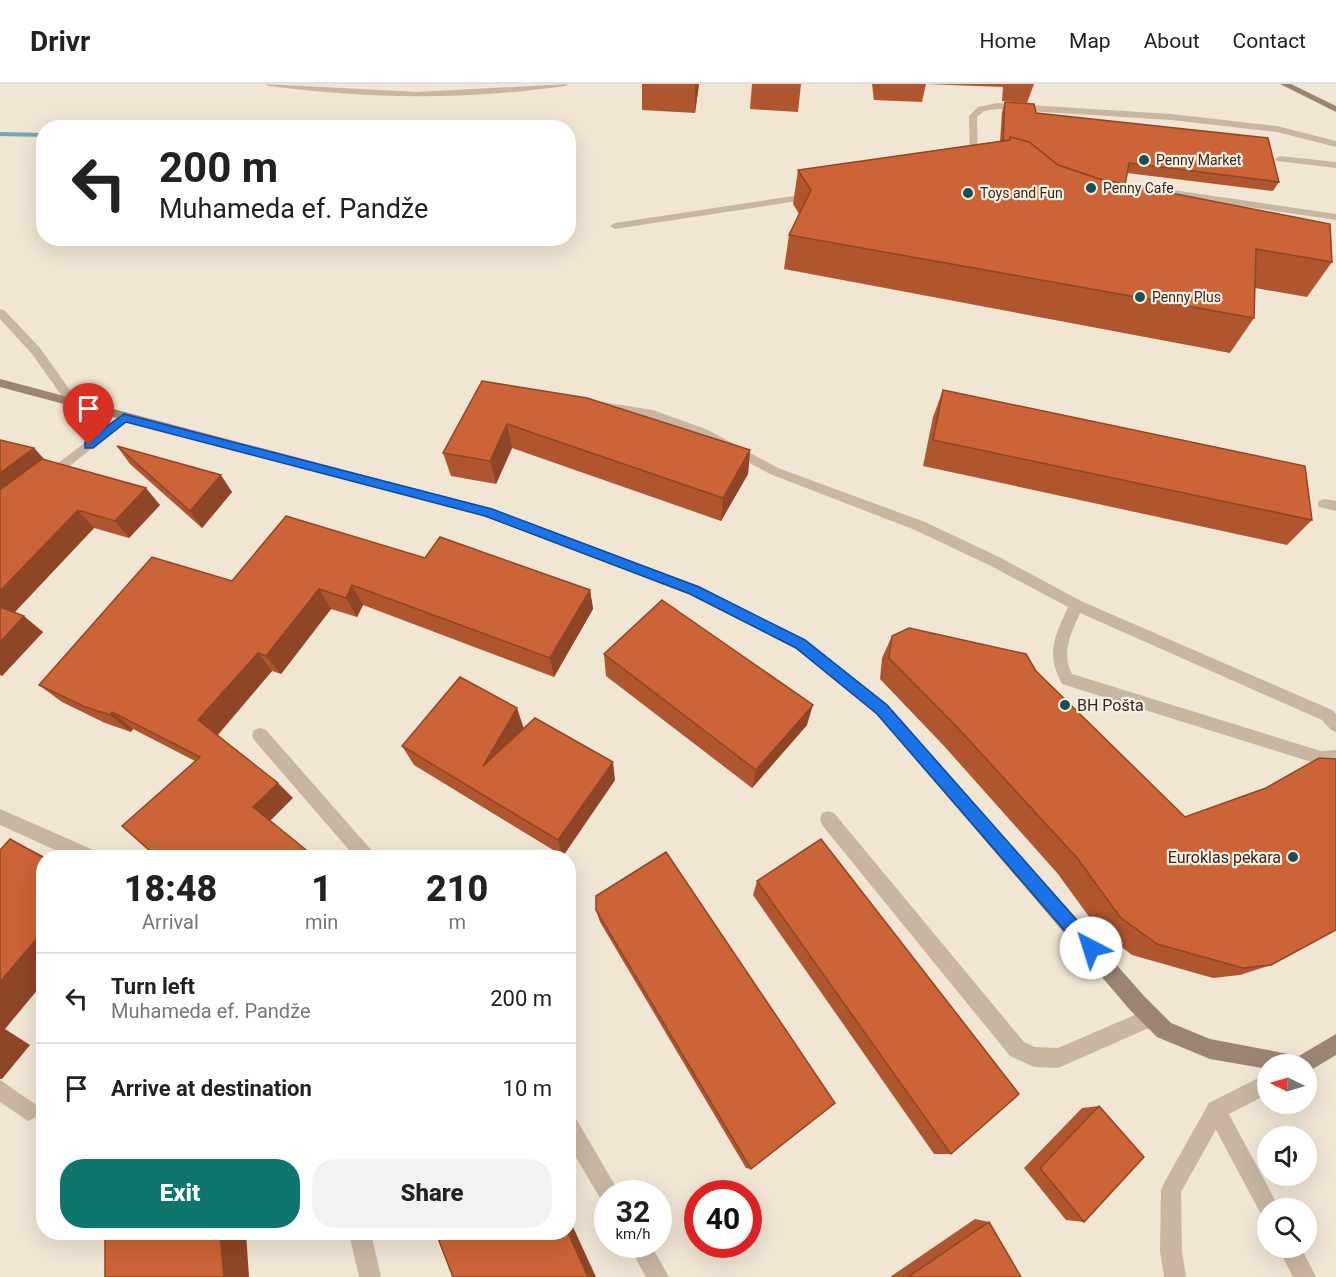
<!DOCTYPE html>
<meta charset="utf-8">
<style>
:root{--surface:#fff;--page:#f2f2f2;--text:#222;--muted:#767676;--line:#e0e0e0;--accent:#0f766e}
body{margin:0;font-family:Roboto,sans-serif;background:var(--page);color:var(--text);height:100vh;display:flex;flex-direction:column;font-size:22px;white-space:nowrap}
*{box-sizing:border-box;margin:0}
p{font-size:20px;color:var(--muted)}
.icon{flex:none;width:33px;height:33px;fill:none;stroke:currentColor;stroke-width:2;stroke-linecap:round;stroke-linejoin:round}
.map{position:relative;flex:1;overflow:hidden}
.details{position:absolute;left:36px;top:766px;width:540px;height:390px;display:flex;flex-direction:column;background:var(--surface);border-radius:24px;box-shadow:0 6px 24px #0002}
.details>*{flex:none}
.guide{position:absolute;left:36px;top:36px;width:540px;height:126px;border-radius:24px;box-shadow:0 6px 24px #0002;background:#fff;color:var(--text);overflow:hidden}
.needle{width:39px;rotate:275deg}
.tools{position:absolute;left:1257px;top:970px;display:grid;gap:12px}
.tools a{display:grid;place-items:center;width:60px;height:60px;border-radius:50%;background:var(--surface);box-shadow:0 6px 24px #0002;font-size:30px}
.speed{position:absolute;left:594px;top:1096px;display:flex;gap:12px;font-size:30px;font-weight:700;text-align:center}
.speed>*{display:grid;place-content:center;width:78px;height:78px;border-radius:50%;background:var(--surface);box-shadow:0 6px 24px #0002;line-height:1}
.speed small{font-size:15px;font-weight:400}
.speed .limit{border:9px solid #d22;background:#fff;color:#111}
.pin{position:absolute;display:grid;place-items:center;width:51px;height:51px;color:#fff;margin:-62px -26px;border-radius:50% 50% 50% 0;rotate:-45deg;box-shadow:0 0 6px #0007}
.pin .icon{rotate:45deg}
.me{position:absolute;width:66px;margin:-33px;rotate:320deg;stroke-linejoin:round;filter:drop-shadow(0 0 4px #0008)}
.turn{display:flex;align-items:center;gap:21px;height:126px;padding:0 24px;font-size:27px}
.turn .icon{width:78px;height:78px;stroke-width:2.5}
.turn b{display:block;font-size:42px;line-height:51px}
.eta{display:flex;justify-content:space-evenly;align-items:center;height:102px;text-align:center}
.eta b{font-size:36px;font-weight:800;line-height:42px}
.primary-button{display:flex;gap:12px;margin-top:auto;padding:12px 24px}
.primary-button a{flex:1;height:69px;border-radius:24px;background:var(--accent);color:#fff;font-size:24px;font-weight:800;line-height:69px;text-align:center}
.primary-button a+a{background:var(--page);color:var(--text)}
ul{padding:0;list-style:none}
li{display:flex;align-items:center;gap:18px;height:90px;padding:0 24px;border-top:2px solid var(--line)}
li div{flex:1}
li b{display:block;font-size:22px}
li em{font-style:normal}
header{display:flex;align-items:center;gap:36px;box-sizing:border-box;height:84px;padding:0 30px;background:var(--surface);border-bottom:2px solid var(--line)}
header strong{font-size:28px}
nav{display:flex;gap:33px;margin-inline-start:auto;font-size:21px}
.map>svg:first-child{display:block}
.lines{fill:none;stroke-linecap:round;stroke-linejoin:round}
.stream{fill:#72a9b0;fill-rule:evenodd}
.lane{fill:#c9b6a0;fill-rule:evenodd}
.street{fill:#c9b6a0;fill-rule:evenodd}
.secondary{fill:#9d8472;fill-rule:evenodd}
.wall{fill:#af562f}
.shaded-wall{fill:#8f4626}
.building{fill:#cc6437;stroke:#8f4626;stroke-width:1.5}
.route{fill:#1a73e8;stroke:#114b97;stroke-width:1.5}
.poi-dot{fill:#184e56;stroke:#f9efe0;stroke-width:2}
.labels{text-anchor:middle;stroke-width:4.5;stroke-linejoin:round;paint-order:stroke}
.far-poi-label{font-size:14px;fill:#332924;stroke:#f9efe0;text-anchor:start}
.poi-label{font-size:16px;fill:#332924;stroke:#f9efe0;text-anchor:start}
</style>
<header>
<strong>Drivr</strong>
<nav><a>Home</a><a>Map</a><a>About</a><a>Contact</a></nav>
</header>
<div class="map">
<svg width="1336" height="1193" viewBox="0 0 1336 1193">
<rect width="100%" height="100%" fill="#f1e5d4"/>
<g class="lines">
<path class="stream" d="M0 48 44 49V53L0 52Z"/>
<g class="lane">
<path d="M997 19 1171 30 1277 42 1336 57V63L1277 48 1171 36 997 25 984 27 977 33 978 80 970 82 969 32 978 23Z"/>
<path d="M1280 72 1336 78V84L1277 77 1275 75Z"/>
<path d="M1159 104 1336 130V136L1160 110 1155 112 1153 118H1147V108Z"/>
<path d="M814 109 819 112 817 114 615 145 610 142 615 139Z"/>
<path d="M0 225 4 226 40 264 77 316V322H69L32 270 0 235Z"/>
<path d="M602 318 653 326 708 346 778 384 925 438 1001 474 1081 517 1332 626 1336 630V648L1331 646 1322 636 1080 529C1071 549 1061 569 1072 590L1321 667 1336 666V680L1321 681 1062 600C1045 568 1055 553 1068 523L991 482 915 446 770 390 700 352 651 334 598 325V319Z"/>
<path d="M1324 415 1336 417V427L1319 423 1318 420 1319 417Z"/>
<path d="M828 727 834 729 1024 958 1035 963 1058 964 1151 924 1158 926 1160 933 1158 940 1058 984 1034 983 1010 972 822 741 820 735 822 729Z"/>
<path d="M1216 1016 1223 1019 1276 1118 1279 1125H1268V1135L1262 1132 1209 1033 1206 1026 1209 1019Z"/>
<path d="M1278 1164H1301L1316 1193H1293Z"/>
</g>
<g class="street">
<path d="M265 0 417 8 569 0 565 2C466 16 368 15 269 2Z"/>
<path d="M124 329 128 330V336L53 395H45V389Z"/>
<path d="M260 644 266 646 373 768 376 774H356L254 656 252 651 254 646Z"/>
<path d="M0 725 98 768 101 774H73L0 741Z"/>
<path d="M1268 989V1010L1223 1033 1181 1108 1182 1167 1186 1193H1164L1160 1167 1161 1106 1164 1099 1209 1019Z"/>
<path d="M0 996 35 1020 38 1027 35 1034 28 1037 0 1018Z"/>
<path d="M568 1030 575 1033 616 1103 619 1110H608V1120L602 1117 568 1060Z"/>
<path d="M349 1149H371L381 1193H359Z"/>
<path d="M628 1161H651L669 1193H646Z"/>
</g>
<g class="secondary">
<path d="M1280 0H1291L1336 22V28Z"/>
<path d="M0 295 492 425 699 502 805 556 887 620 1144 912 1171 939 1210 955 1299 972 1336 950V971L1306 989V981H1268V985L1210 975 1157 953 1130 926 877 630 795 564 689 510 484 432 0 303Z"/>
</g>
</g>
<g class="wall">
<path d="M642 0H699L695 29 642 26Z"/>
<path d="M752 0H801L798 28 750 25Z"/>
<path d="M872 0H1034L1027 19 1002 17 1003 3 926 0 922 18 874 16Z"/>
<path d="M1005 18 1036 29 1279 98 1273 107 1127 89 1125 101 1332 178 1307 213 1255 204 1254 234 1230 269 784 185 789 151 799 130 793 120 798 86 1000 57 1002 28Z"/>
<path d="M482 297 750 366 748 390 721 437 512 364 496 400 451 392 443 369Z"/>
<path d="M943 306 1312 436 1287 461 923 382 933 333Z"/>
<path d="M0 356 34 364 44 375 160 421 129 454 94 444 15 528 43 548 2 592 0 591Z"/>
<path d="M117 362 232 408 202 444 130 380Z"/>
<path d="M425 474 590 506 593 525 554 593 363 521 357 533 331 525 281 590 272 587 218 651 293 714 195 677 133 645 131 648 105 639 62 618 39 601 232 497Z"/>
<path d="M892 552 1036 587 1271 881 1240 891 1213 894 1132 871 1098 845 1058 790 944 662 880 595 882 574Z"/>
<path d="M604 570 807 641 752 704 606 592Z"/>
<path d="M524 644 615 696 563 772 414 681 402 662Z"/>
<path d="M757 797 951 1070H934L753 811Z"/>
<path d="M596 826 751 1085 746 1084 600 838Z"/>
<path d="M1099 1022 1084 1138 1066 1136 1024 1084 1082 1024Z"/>
<path d="M975 1135 989 1138 1021 1193H890Z"/>
</g>
<g class="shaded-wall">
<path d="M695 0H699L695 29Z"/>
<path d="M507 340 512 364 496 400 490 377Z"/>
<path d="M34 364 50 382 0 420V389Z"/>
<path d="M750 366 748 390 721 437 723 414Z"/>
<path d="M221 391 232 408 202 444 190 427Z"/>
<path d="M146 404 160 421 129 454 115 437Z"/>
<path d="M78 426 94 444 8 535 0 528V507Z"/>
<path d="M352 501 363 521 357 533 346 514Z"/>
<path d="M319 505 331 525 281 590 266 572Z"/>
<path d="M590 506 593 525 554 593 550 574Z"/>
<path d="M24 532 43 548 2 592 0 590V558Z"/>
<path d="M258 569 272 587 216 652 198 636Z"/>
<path d="M813 621 807 641 752 704 756 686Z"/>
<path d="M517 624 524 645 483 682Z"/>
<path d="M112 628 133 645 131 648 110 631Z"/>
<path d="M613 678 615 696 563 772 558 756Z"/>
<path d="M278 699 293 714 270 737 253 723Z"/>
<path d="M10 755 47 774H44Z"/>
<path d="M44 846V898L5 945 30 961 2 995H0V898Z"/>
<path d="M568 1132 596 1193H588L568 1149Z"/>
<path d="M220 1149H246L249 1193H224Z"/>
</g>
<g class="building">
<path d="M1005 18 1034 20 1036 29 1268 54 1279 98 1129 79 1125 101 1099 95 1058 81 1029 58 1010 53 1009 56 1003 57Z"/>
<path d="M1010 53 1029 58 1058 81 1099 95 1330 140 1332 178 1256 165 1254 234 789 151 811 106 798 86 1010 56Z"/>
<path d="M482 297 587 314 750 366 723 414 507 340 490 377 443 369Z"/>
<path d="M943 306 1305 382 1312 436 933 356Z"/>
<path d="M0 356 34 364 0 389Z"/>
<path d="M117 362 221 391 190 427Z"/>
<path d="M42 375 146 404 115 437 78 426 0 507V406Z"/>
<path d="M286 432 425 474 440 453 590 506 550 574 352 501 346 514 319 505 266 572 258 569 198 636 278 699 253 723 316 774H158L122 742 200 673 112 628 110 631 83 622 39 601 152 473 232 497Z"/>
<path d="M662 516 813 621 756 686 604 570Z"/>
<path d="M0 523 24 532 0 558Z"/>
<path d="M909 544 1026 570 1036 587 1185 733 1266 704 1319 674 1336 675V846L1271 881 1243 884 1157 860 1120 833 1078 775 957 643 889 574 892 552Z"/>
<path d="M460 593 517 624 483 682 535 634 613 678 558 756 402 662Z"/>
<path d="M10 755 44 774V846L0 898V766Z"/>
<path d="M821 755 1019 1010 951 1070 757 797Z"/>
<path d="M666 768 835 1019 751 1085 596 826V812Z"/>
<path d="M1099 1022 1144 1073 1084 1138 1040 1084Z"/>
<path d="M989 1138 1021 1193H908Z"/>
<path d="M105 1149H220L224 1193H105Z"/>
<path d="M436 1149H568L588 1193H453Z"/>
</g>
<path class="route" d="M124 330 492 425 699 503 805 556 887 621 1097 859 1099 864 1097 870 1091 873 1085 870 877 630 796 564 690 510 485 432 126 338 93 364H85V358Z"/>
<g class="poi-dot">
<circle cx="1144" cy="76" r="6"/>
<circle cx="1091" cy="104" r="6"/>
<circle cx="968" cy="109" r="6"/>
<circle cx="1140" cy="213" r="6"/>
<circle cx="1065" cy="621" r="6"/>
<circle cx="1293" cy="773" r="6"/>
</g>
<g class="labels">
<g class="far-poi-label">
<text x="1156" y="81">Penny Market</text>
<text x="1103" y="109">Penny Cafe</text>
<text x="980" y="114">Toys and Fun</text>
<text x="1152" y="218">Penny Plus</text>
</g>
<g class="poi-label">
<text x="1077" y="627">BH Pošta</text>
<text x="1281" y="779" text-anchor="end">Euroklas pekara</text>
</g>
</g>
</svg>
<div class="tools">
<a><svg class="needle" viewBox="-14 -14 28 28"><path d="M0-13l5 13h-10z" fill="#e53935"/><path d="M0 13l5-13h-10z" fill="#767676"/></svg></a>
<a><svg class="icon" aria-label="sound" viewBox="0 0 24 24"><path d="M4 9h4l5-4v14l-5-4H4zM17 9q2 3 0 6"/></svg></a>
<a><svg class="icon" aria-label="search" viewBox="0 0 24 24"><circle cx="10" cy="10" r="6"/><path d="M15 15l6 6"/></svg></a>
</div>
<div class="speed"><div>32<small>km/h</small></div><div class="limit">40</div></div>
<div class="pin" style="left:89px;top:361px;background:#d93025"><svg class="icon" aria-label="arrive" viewBox="0 0 24 24"><path d="M6 21V4h12l-3 4 3 4H6"/></svg></div>
<svg class="me" style="left:1091px;top:864px" viewBox="-20 -20 40 40"><circle r="19" fill="#fff"/><path d="M0-13L10 11 0 6-10 11z" fill="#1a73e8"/></svg>
<div class="guide">
<div class="turn"><svg class="icon" aria-label="left" viewBox="0 0 24 24"><path d="M17 20v-9H6M10 6l-5 5 5 5"/></svg><div><b>200 m</b>Muhameda ef. Pandže</div></div>
</div>
<section class="details">
<div class="eta">
<div><b>18:48</b><p>Arrival</p></div>
<div><b>1</b><p>min</p></div>
<div><b>210</b><p>m</p></div>
</div>
<ul>
<li><svg class="icon" aria-label="left" viewBox="0 0 24 24"><path d="M17 20v-9H6M10 6l-5 5 5 5"/></svg><div><b>Turn left</b><p>Muhameda ef. Pandže</p></div><em>200 m</em></li>
<li><svg class="icon" aria-label="arrive" viewBox="0 0 24 24"><path d="M6 21V4h12l-3 4 3 4H6"/></svg><div><b>Arrive at destination</b></div><em>10 m</em></li>
</ul>
<div class="primary-button"><a>Exit</a><a>Share</a></div>
</section>
</div>
